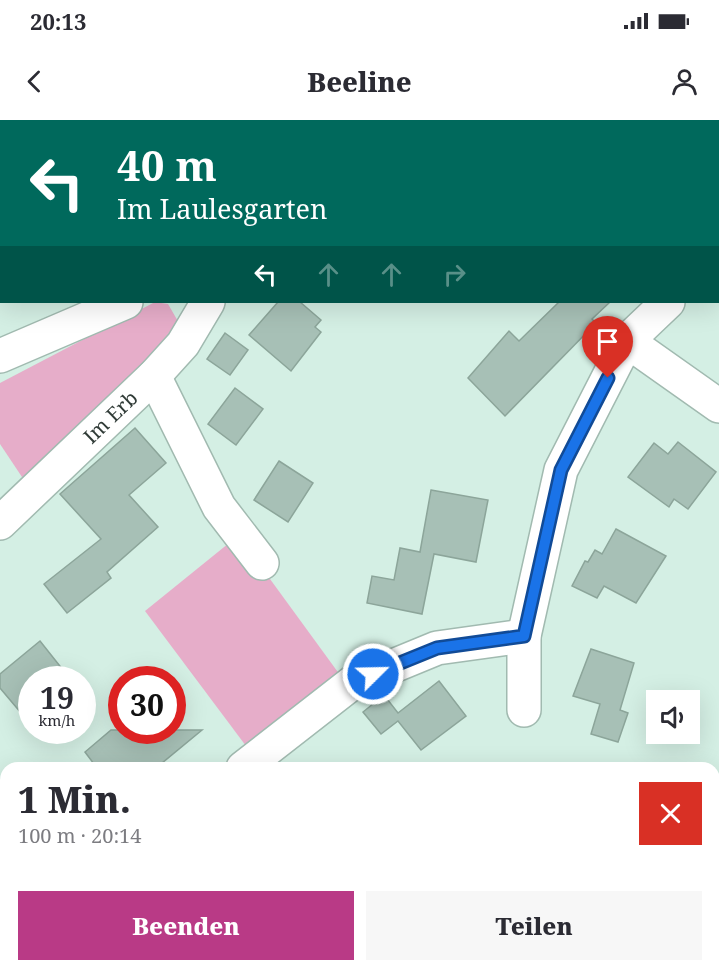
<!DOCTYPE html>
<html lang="de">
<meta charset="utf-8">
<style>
:root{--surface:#fff;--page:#f7f7f7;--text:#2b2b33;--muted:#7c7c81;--accent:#b93a86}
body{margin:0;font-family:"Noto Serif",serif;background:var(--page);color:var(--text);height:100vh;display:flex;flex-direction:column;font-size:22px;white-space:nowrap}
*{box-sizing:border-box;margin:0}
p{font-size:20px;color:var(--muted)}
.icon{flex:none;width:33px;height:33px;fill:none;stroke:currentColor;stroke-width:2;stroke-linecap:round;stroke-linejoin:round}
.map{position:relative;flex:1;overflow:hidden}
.drawer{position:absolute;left:0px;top:642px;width:720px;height:210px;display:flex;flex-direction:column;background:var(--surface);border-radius:18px 18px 0 0;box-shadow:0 6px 24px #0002}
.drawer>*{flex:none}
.banner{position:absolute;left:0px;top:0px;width:720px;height:183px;box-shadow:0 6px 24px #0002;background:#00695c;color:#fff;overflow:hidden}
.tools{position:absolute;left:646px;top:570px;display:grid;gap:12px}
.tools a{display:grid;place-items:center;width:54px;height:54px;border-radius:0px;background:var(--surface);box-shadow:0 6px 24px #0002;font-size:30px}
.speed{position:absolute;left:18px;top:546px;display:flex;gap:12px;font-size:30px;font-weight:700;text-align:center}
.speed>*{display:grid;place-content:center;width:78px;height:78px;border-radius:50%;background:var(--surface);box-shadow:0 6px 24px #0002;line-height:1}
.speed small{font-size:15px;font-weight:400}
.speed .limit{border:9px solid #d22;background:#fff;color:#111}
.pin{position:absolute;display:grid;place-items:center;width:51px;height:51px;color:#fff;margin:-62px -26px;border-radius:50% 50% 50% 0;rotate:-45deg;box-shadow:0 0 6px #0007}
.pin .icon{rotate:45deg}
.me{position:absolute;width:66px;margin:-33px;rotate:67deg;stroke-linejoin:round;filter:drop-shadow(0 0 4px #0008)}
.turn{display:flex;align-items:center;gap:21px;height:126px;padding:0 18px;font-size:27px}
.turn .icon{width:78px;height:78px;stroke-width:2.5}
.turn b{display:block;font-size:42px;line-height:51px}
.lanes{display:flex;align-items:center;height:57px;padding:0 18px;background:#0003;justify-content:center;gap:30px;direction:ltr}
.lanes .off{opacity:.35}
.round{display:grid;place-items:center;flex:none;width:63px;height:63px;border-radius:0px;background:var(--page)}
.summary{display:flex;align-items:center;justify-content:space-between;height:102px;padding:0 18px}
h1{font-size:36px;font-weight:800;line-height:45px}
.cta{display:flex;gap:12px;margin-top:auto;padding:12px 18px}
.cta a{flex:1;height:69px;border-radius:0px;background:var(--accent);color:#fff;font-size:24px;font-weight:800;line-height:69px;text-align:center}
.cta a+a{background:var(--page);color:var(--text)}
.status{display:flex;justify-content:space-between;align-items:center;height:42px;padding:0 30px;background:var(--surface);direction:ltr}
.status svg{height:16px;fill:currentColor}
header{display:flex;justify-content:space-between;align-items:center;height:78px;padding:0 18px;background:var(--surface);font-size:27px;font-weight:800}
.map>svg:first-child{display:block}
.green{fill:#e6adc9}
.building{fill:#a7c0b6;stroke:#8ca59a;stroke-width:1.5}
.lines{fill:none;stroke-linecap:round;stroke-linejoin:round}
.minor-casing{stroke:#a1bab0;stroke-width:36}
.minor{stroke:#fff;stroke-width:33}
.route-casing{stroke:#114b97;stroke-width:15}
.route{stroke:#1a73e8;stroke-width:10}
.labels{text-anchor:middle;stroke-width:4.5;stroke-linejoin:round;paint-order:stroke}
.street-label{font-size:20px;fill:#313c38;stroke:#d4efe4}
</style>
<div class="status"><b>20:13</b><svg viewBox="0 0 49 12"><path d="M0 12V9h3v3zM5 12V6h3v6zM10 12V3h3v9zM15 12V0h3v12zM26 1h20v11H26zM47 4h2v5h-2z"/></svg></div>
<header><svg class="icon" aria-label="back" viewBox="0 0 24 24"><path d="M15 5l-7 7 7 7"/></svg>Beeline<svg class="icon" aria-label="person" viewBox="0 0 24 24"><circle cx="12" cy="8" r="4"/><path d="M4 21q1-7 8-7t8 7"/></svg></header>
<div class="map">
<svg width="719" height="852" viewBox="0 0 719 852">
<rect width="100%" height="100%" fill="#d4efe4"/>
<g class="green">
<path d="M155 182 168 184 179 203 174 221 26 363 0 324V263Z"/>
<path d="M234 419 270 459 340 555 246 626 145 491Z"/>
<path d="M719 747V846L713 852H590L600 846H714V752Z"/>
</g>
<g class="building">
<path d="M278 182H300L321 200 315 207 321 212 291 251 249 215Z"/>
<path d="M559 182H610L592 199 596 203 505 296 468 258 509 211 519 221Z"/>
<path d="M225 213 248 230 230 255 207 239Z"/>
<path d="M235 268 263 289 236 325 208 304Z"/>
<path d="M135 308 166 343 129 375 158 407 107 452 111 458 67 493 44 464 101 419 60 374Z"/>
<path d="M678 322 716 352 688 389 674 379 669 387 628 357 654 323 668 334Z"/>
<path d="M279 341 313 363 288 402 254 380Z"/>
<path d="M431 370 488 380 476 442 434 434 422 494 367 483 372 456 394 460 400 428 420 432Z"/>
<path d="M616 409 666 436 636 483 604 466 597 478 572 466 585 441 588 442 595 430 602 434Z"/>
<path d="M40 521 71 560H32V606L0 568V554Z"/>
<path d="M591 529 634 543 620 590 628 593 618 622 591 614 600 584 573 576Z"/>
<path d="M439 561 466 596 421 630 398 601 381 614 363 592 384 575 398 593Z"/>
<path d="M111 610H202L156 648H97L85 632Z"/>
</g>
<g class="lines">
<defs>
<g id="minor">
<path d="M392 2 394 0"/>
<path d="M718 142H719"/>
<path d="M627 221 719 286"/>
<path d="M0 236 126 182"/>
<path d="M154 256 219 387 262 443"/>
<path id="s1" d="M0 403 154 256 183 224 208 182"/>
<path d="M524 590V516L561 350 627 221 668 182"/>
<path d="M243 648 352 563 437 528 524 516"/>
<path d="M714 729 719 725"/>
<path d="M363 852 366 846"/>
<path d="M555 852 565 846"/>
</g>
</defs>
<use href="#minor" class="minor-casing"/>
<use href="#minor" class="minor"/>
</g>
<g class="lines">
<defs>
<path id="route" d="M373 554 437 528 524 516 561 350 608 258"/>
</defs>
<use href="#route" class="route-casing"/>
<use href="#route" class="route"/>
</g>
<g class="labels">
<g class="street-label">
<text dy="7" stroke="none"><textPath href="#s1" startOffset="153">Im Erb</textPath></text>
</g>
</g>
</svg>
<div class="tools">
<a><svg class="icon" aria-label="sound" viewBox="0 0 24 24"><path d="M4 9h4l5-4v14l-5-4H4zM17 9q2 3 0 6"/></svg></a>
</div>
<div class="speed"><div>19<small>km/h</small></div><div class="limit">30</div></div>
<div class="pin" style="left:608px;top:258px;background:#d93025"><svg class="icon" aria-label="arrive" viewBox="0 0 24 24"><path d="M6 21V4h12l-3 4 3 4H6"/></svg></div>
<svg class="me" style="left:373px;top:554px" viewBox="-20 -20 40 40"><circle r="17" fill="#1a73e8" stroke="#fff" stroke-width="3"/><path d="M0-11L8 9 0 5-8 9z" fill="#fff"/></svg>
<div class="banner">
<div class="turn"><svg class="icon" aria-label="left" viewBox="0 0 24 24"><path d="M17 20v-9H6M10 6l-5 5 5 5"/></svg><div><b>40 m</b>Im Laulesgarten</div></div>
<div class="lanes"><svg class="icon" aria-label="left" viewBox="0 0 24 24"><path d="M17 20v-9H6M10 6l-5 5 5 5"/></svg><svg class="icon off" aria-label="ahead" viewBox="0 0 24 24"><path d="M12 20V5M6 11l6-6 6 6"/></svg><svg class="icon off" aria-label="ahead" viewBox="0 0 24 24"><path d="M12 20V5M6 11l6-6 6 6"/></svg><svg class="icon off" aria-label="right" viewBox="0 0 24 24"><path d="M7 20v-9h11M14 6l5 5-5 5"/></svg></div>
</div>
<section class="drawer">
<div class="summary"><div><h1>1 Min.</h1><p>100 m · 20:14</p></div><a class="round" style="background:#d93025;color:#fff"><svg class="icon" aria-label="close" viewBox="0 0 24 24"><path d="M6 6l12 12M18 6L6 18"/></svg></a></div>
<div class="cta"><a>Beenden</a><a>Teilen</a></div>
</section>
</div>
